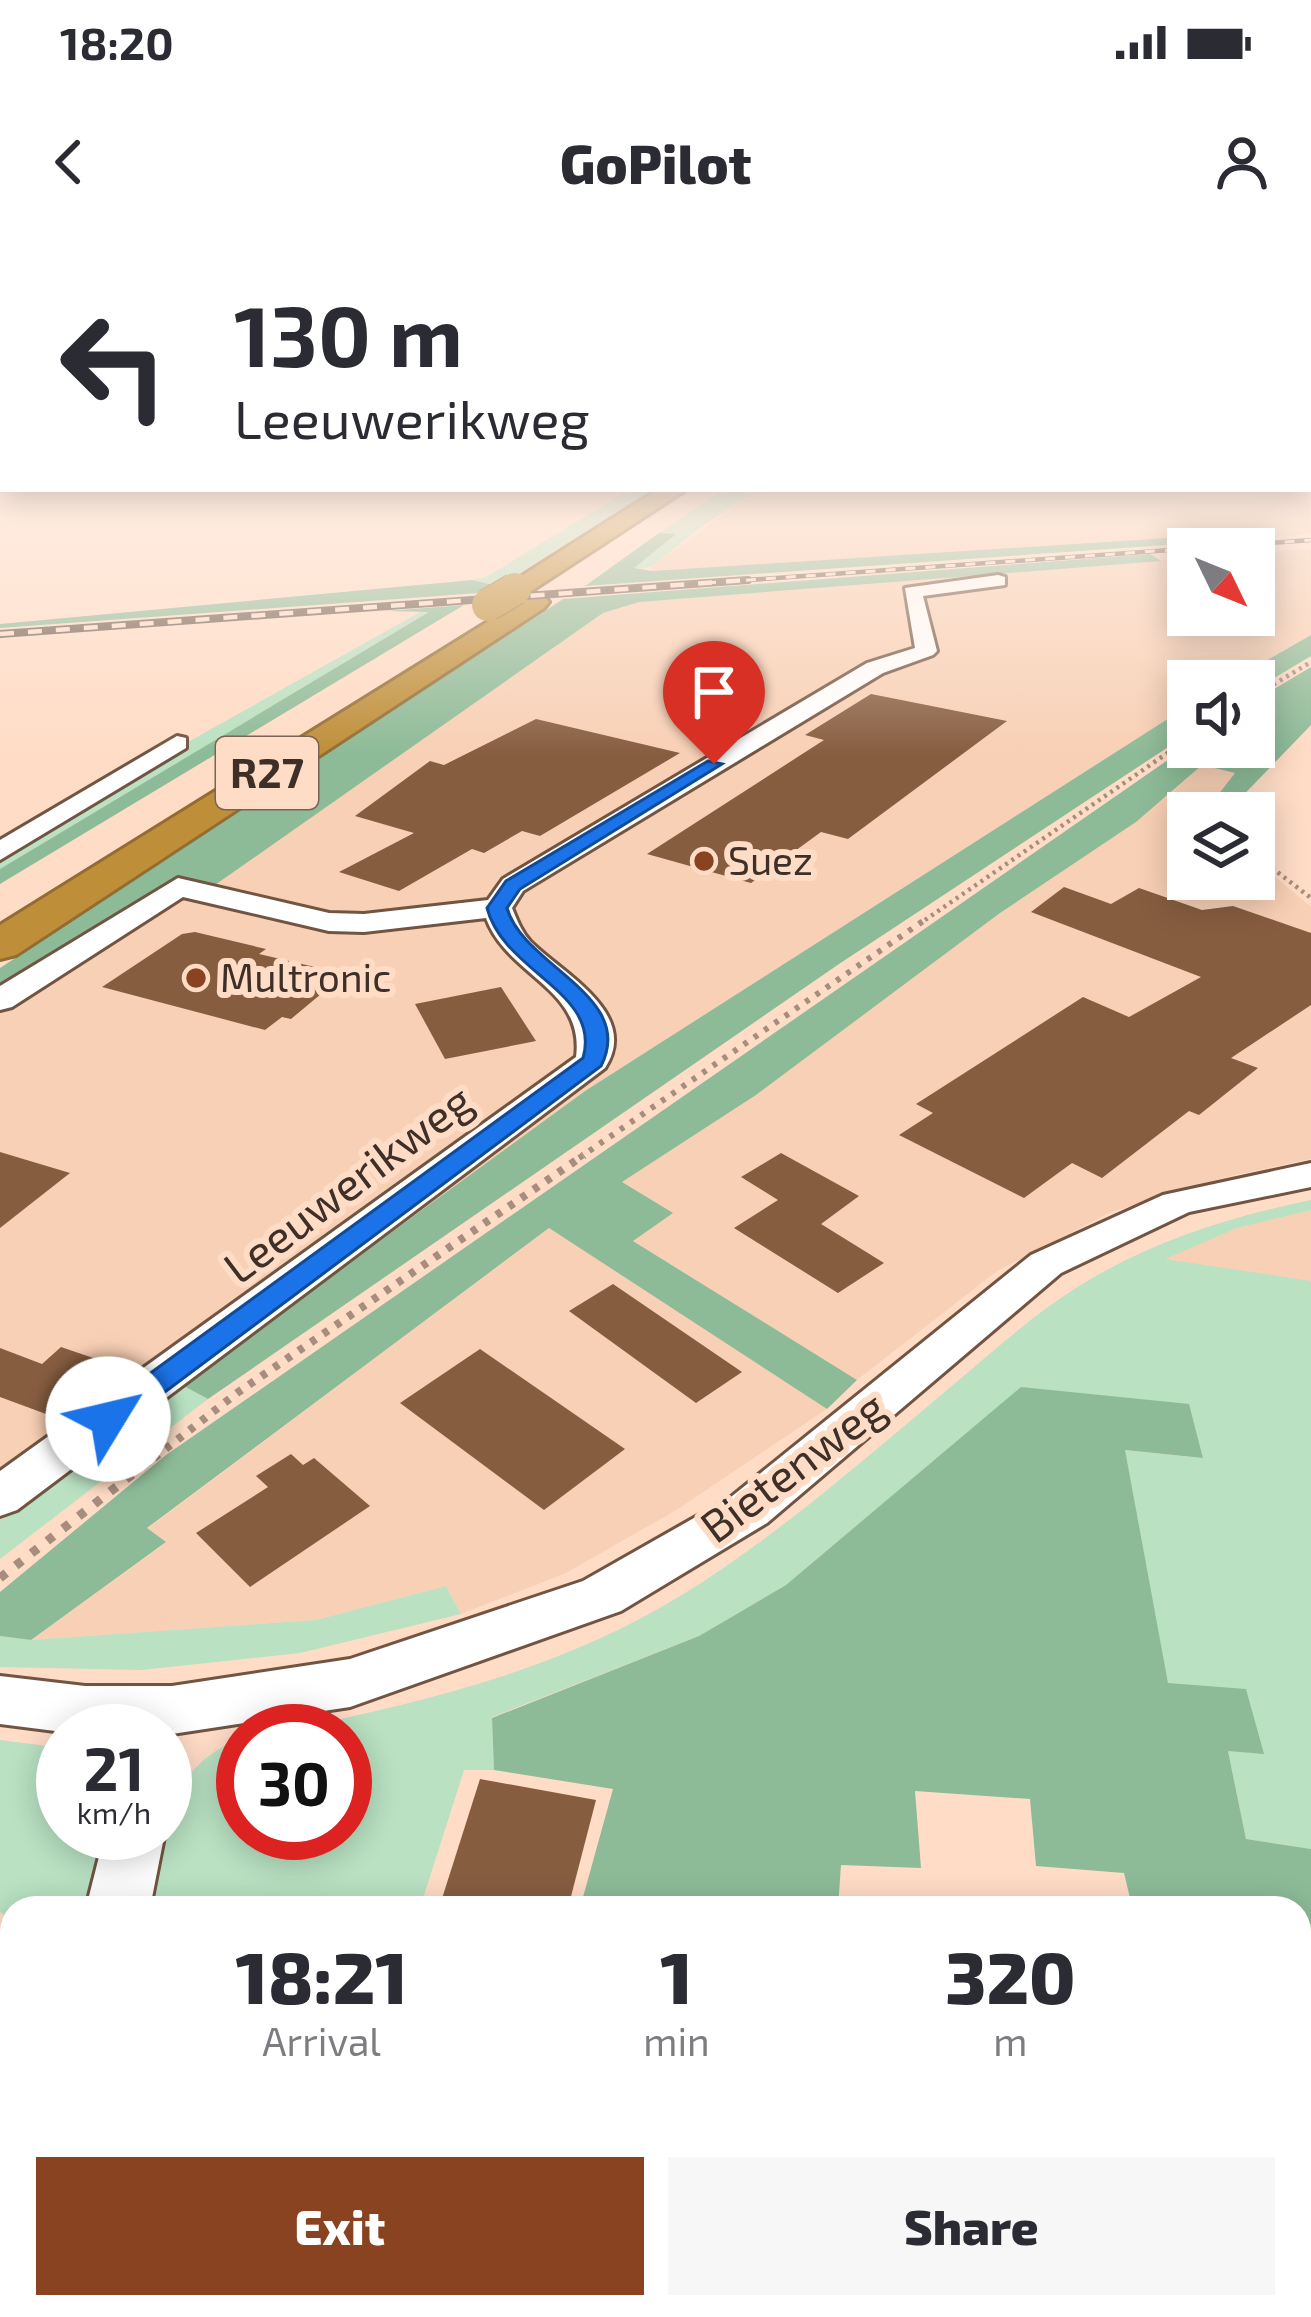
<!DOCTYPE html>
<style>
:root{--surface:#fff;--page:#f7f7f7;--text:#2b2b33;--muted:#7c7c81;--accent:#8a4321}
body{margin:0;font-family:"Exo 2",sans-serif;background:var(--page);color:var(--text);height:100vh;display:flex;flex-direction:column;font-size:45px;white-space:nowrap}
*{box-sizing:border-box;margin:0}
p{font-size:39px;color:var(--muted)}
.icon{flex:none;width:66px;height:66px;fill:none;stroke:currentColor;stroke-width:2;stroke-linecap:round;stroke-linejoin:round}
.map{position:relative;flex:1;overflow:hidden}
.drawer{position:absolute;left:0px;top:1656px;width:1311px;height:423px;display:flex;flex-direction:column;background:var(--surface);border-radius:36px 36px 0 0;box-shadow:0 6px 30px #0003}
.drawer>*{flex:none}
.hud{position:absolute;left:0px;top:0px;width:1311px;height:252px;box-shadow:0 6px 30px #0003;background:#fff;color:var(--text);overflow:hidden}
.needle{width:78px;rotate:133deg}
.buttons{position:absolute;left:1167px;top:288px;display:grid;gap:24px}
.buttons a{display:grid;place-items:center;width:108px;height:108px;border-radius:0px;background:var(--surface);box-shadow:0 6px 30px #0003;font-size:60px}
.speed{position:absolute;left:36px;top:1464px;display:flex;gap:24px;font-size:60px;font-weight:700;text-align:center}
.speed>*{display:grid;place-content:center;width:156px;height:156px;border-radius:50%;background:var(--surface);box-shadow:0 6px 30px #0003;line-height:1}
.speed small{font-size:30px;font-weight:400}
.speed .limit{border:18px solid #d22;background:#fff;color:#111}
.pin{position:absolute;display:grid;place-items:center;width:102px;height:102px;color:#fff;margin:-123px -51px;border-radius:50% 50% 50% 0;rotate:-45deg;box-shadow:0 0 12px #0007}
.pin .icon{rotate:45deg}
.me{position:absolute;width:132px;margin:-66px;rotate:54deg;stroke-linejoin:round;filter:drop-shadow(0 0 9px #0008)}
.turn{display:flex;align-items:center;gap:42px;height:252px;padding:0 36px;font-size:54px}
.turn .icon{width:156px;height:156px;stroke-width:2.5}
.turn b{display:block;font-size:84px;line-height:102px}
.eta{display:flex;justify-content:space-evenly;align-items:center;height:204px;text-align:center}
.eta b{font-size:72px;font-weight:800;line-height:84px}
.cta{display:flex;gap:24px;margin-top:auto;padding:24px 36px}
.cta a{flex:1;height:138px;border-radius:0px;background:var(--accent);color:#fff;font-size:48px;font-weight:800;line-height:138px;text-align:center}
.cta a+a{background:var(--page);color:var(--text)}
.status{display:flex;justify-content:space-between;align-items:center;height:84px;padding:0 60px;background:var(--surface);direction:ltr}
.status svg{height:33px;fill:currentColor}
header{display:flex;justify-content:space-between;align-items:center;height:156px;padding:0 36px;background:var(--surface);font-size:54px;font-weight:800}
.map>svg:first-child{display:block}
.built{fill:#f8d0b5}
.green{fill:#b9e1c2}
.forest{fill:#8dbb98}
.building{fill:#875d40}
.lines{fill:none;stroke-linecap:round;stroke-linejoin:round}
.minor-casing{stroke:#715441;stroke-width:6}
.highway-casing{stroke:#916d33;stroke-width:6}
.path-far4{stroke:#a78d7e;stroke-width:4.5;stroke-dasharray:3 4.5;stroke-linecap:butt}
.path-far3{stroke:#a78d7e;stroke-width:6;stroke-dasharray:4.5 8;stroke-linecap:butt}
.path-far2{stroke:#a78d7e;stroke-width:8;stroke-dasharray:6 9;stroke-linecap:butt}
.path-far1{stroke:#a78d7e;stroke-width:9;stroke-dasharray:8 12;stroke-linecap:butt}
.path{stroke:#a78d7e;stroke-width:12;stroke-dasharray:9 15;stroke-linecap:butt}
.minor{fill:#fff;fill-rule:evenodd}
.highway{fill:#be8e39;fill-rule:evenodd}
.rail-far1-casing{stroke:#725e52;stroke-width:4.5}
.rail-casing{stroke:#725e52;stroke-width:8}
.rail-far1{stroke:#ffdcc6;stroke-width:3;stroke-dasharray:10;stroke-linecap:butt}
.rail{stroke:#ffdcc6;stroke-width:4.5;stroke-dasharray:14;stroke-linecap:butt}
.highway-bridge-casing{stroke:#916d33;stroke-width:34;stroke-linecap:butt}
.highway-bridge{stroke:#be8e39;stroke-width:32}
.route{fill:#1a73e8;stroke:#114b97;stroke-width:3}
.poi-dot{fill:#8a4321;stroke:#ffdcc6;stroke-width:4.5}
.labels{text-anchor:middle;stroke-width:12;stroke-linejoin:round;paint-order:stroke}
.far-poi-label{font-size:39px;fill:#3e3028;stroke:#ffdcc6;text-anchor:start}
.shield{fill:#ffdcc6;stroke:#786457;stroke-width:3}
.shield-label{font-size:42px;font-weight:bold;fill:#3e3028}
.street-label{font-size:45px;fill:#3e3028;stroke:#ffdcc6}
</style>
<div class="status"><b>18:20</b><svg viewBox="0 0 49 12"><path d="M0 12V9h3v3zM5 12V6h3v6zM10 12V3h3v9zM15 12V0h3v12zM26 1h20v11H26zM47 4h2v5h-2z"/></svg></div>
<header><svg class="icon" aria-label="back" viewBox="0 0 24 24"><path d="M15 5l-7 7 7 7"/></svg>GoPilot<svg class="icon" aria-label="person" viewBox="0 0 24 24"><circle cx="12" cy="8" r="4"/><path d="M4 21q1-7 8-7t8 7"/></svg></header>
<div class="map">
<svg width="1311" height="2077" viewBox="0 0 1311 2077">
<rect width="100%" height="100%" fill="#ffdcc6"/>
<g class="built">
<path d="M1308 224 1311 294 1251 299 1244 293 652 331 651 327 757 251 750 249H1308Z"/>
<path d="M1311 309V395L1231 441H1188V466L585 851 0 1281V753L182 639 215 645 603 373 639 362 1188 318V375H1254V313Z"/>
<path d="M1202 525 1236 533 1204 573H1188V639H1254V619L1311 667V919L1230 936 1111 972 997 1031 857 1140 632 1000 621 943 756 855 1000 673 1136 582Z"/>
<path d="M1311 970V1042L1162 1019 1237 988Z"/>
<path d="M549 988 827 1169 678 1269 566 1333 461 1374 446 1346 316 1380 31 1400 166 1303 147 1289Z"/>
</g>
<g class="green">
<path d="M646 249H658L504 342 493 345 472 340 486 337 627 251Z"/>
<path d="M726 249 759 250 705 284 651 327 632 329 673 294 659 293Z"/>
<path d="M432 371 0 629V617L188 502 420 372Z"/>
<path d="M1311 960V970L1237 988 1165 1019 1311 1041V1609L1246 1599 1228 1511 1263 1513 1168 1444 1124 1210 1203 1218 1189 1165 1021 1148 786 1345 699 1396 492 1477 494 1530H464L420 1668H151C156 1599 169 1523 243 1498V1593H345V1491H281C419 1464 564 1429 685 1353 783 1292 870 1214 959 1140 996 1109 1032 1076 1073 1050 1145 1003 1228 977 1311 960Z"/>
<path d="M182 1145 208 1159 0 1319V1281Z"/>
<path d="M446 1346 461 1374 300 1413 141 1430 0 1427V1396L31 1400 316 1380Z"/>
<path d="M0 1500 63 1508V1593H106L95 1668H12V1681L0 1672Z"/>
<path d="M1299 1683 1311 1684V1937L1299 1935Z"/>
</g>
<g class="forest">
<path d="M659 293 676 294 634 328 652 331 1245 293 1251 299 585 346Z"/>
<path d="M1150 314 1161 321 639 362 603 373 215 645 182 639 0 753V728L563 359Z"/>
<path d="M472 340 493 345 479 353 0 388V384Z"/>
<path d="M464 365 0 644V629L429 372 386 371Z"/>
<path d="M1311 395V416L1254 450V441H1231Z"/>
<path d="M1311 427V485L1226 573H1204L1235 533 1202 525 1136 582 1000 673 756 855 622 942 673 973 633 1001 857 1140 827 1169 549 988 147 1288 166 1302 31 1400 0 1396V1352L166 1215 1188 506 1254 507V461Z"/>
<path d="M1188 466V494L839 724 208 1159 182 1145 585 851Z"/>
<path d="M1021 1147 1189 1164 1203 1218 1125 1210 1168 1443 1246 1449 1264 1514 1228 1511 1246 1599 1311 1609V1684L1299 1683V1668H1175L1131 1662 1124 1633 1036 1626 1030 1559 915 1551 921 1628 841 1625 838 1668H580L613 1549 494 1530 492 1478 699 1396 786 1345Z"/>
</g>
<g class="building">
<path d="M871 454 1007 481 848 599 821 592 751 643 647 614 824 500 805 495Z"/>
<path d="M536 479 680 513 540 596 522 591 484 613 472 609 399 651 339 632 414 593 355 576 430 521 444 525Z"/>
<path d="M1064 647 1111 664 1139 648 1202 670 1233 666 1311 693V765L1231 818 1258 828 1199 875 1189 871 1102 938 1072 923 1024 958 899 895 933 873 916 864 1083 757 1129 777 1201 737 1031 672Z"/>
<path d="M195 692 266 709 259 714 345 734 291 779 282 777 265 790 102 747 182 694Z"/>
<path d="M501 747 536 801 445 819 415 764Z"/>
<path d="M0 912 70 933 0 988Z"/>
<path d="M781 913 859 956 821 984 884 1023 838 1053 734 988 778 960 741 937Z"/>
<path d="M613 1044 742 1132 696 1163 569 1071Z"/>
<path d="M61 1107 102 1121 46 1174 0 1157V1108L42 1124Z"/>
<path d="M480 1109 625 1209 544 1270 400 1163Z"/>
<path d="M291 1214 303 1225 314 1218 370 1266 250 1347 196 1293 268 1247 256 1236Z"/>
<path d="M480 1539 596 1560 568 1668H439Z"/>
</g>
<g class="lines">
<defs>
<g id="minor">
<path d="M998 335 1005 337V345L923 356 937 411 933 415 883 433 523 651 512 668C517 680 521 691 530 701 561 733 641 773 605 828L17 1270 0 1276V1231L576 817C585 748 507 736 486 678L364 692 329 691 183 657 12 767 0 770V746L178 638 329 673 364 674 488 660 503 639 867 423 915 408 905 348Z"/>
<path d="M177 496 186 498V508L0 620V600Z"/>
<path d="M1311 923V947L1189 972 1061 1033 767 1283 621 1371 350 1467 172 1494 63 1492 0 1484V1436L85 1446H172L350 1419 583 1341 731 1257 1031 1015 1163 955Z"/>
<path d="M105 1593 165 1592 150 1668H86Z"/>
<path d="M578 2067H665L669 2077H582Z"/>
</g>
<g id="highway">
<path d="M659 249H687L525 355H505L501 349Z"/>
<path d="M534 353 544 356 549 362 544 368 16 715 0 719V685Z"/>
</g>
</defs>
<use href="#minor" class="minor-casing"/>
<use href="#highway" class="highway-casing"/>
<g class="path-far4">
<path d="M1254 456 1311 422"/>
<path d="M1254 614 1311 658"/>
<path d="M925 680 1188 499"/>
</g>
<path class="path-far3" d="M579 918 929 677"/>
<path class="path-far2" d="M154 1218 237 1153 584 915"/>
<path class="path-far1" d="M0 1338 157 1215"/>
<g class="path">
<path d="M0 1710 12 1720"/>
<path d="M44 2077 51 2067"/>
</g>
<use href="#minor" class="minor"/>
<use href="#highway" class="highway"/>
<defs>
<path id="rail-far1" d="M706 343 1311 300"/>
<path id="rail" d="M0 394 748 340"/>
</defs>
<use href="#rail-far1" class="rail-far1-casing"/>
<use href="#rail" class="rail-casing"/>
<use href="#rail-far1" class="rail-far1"/>
<use href="#rail" class="rail"/>
<defs>
<path id="highway-bridge" d="M488 365 515 349"/>
</defs>
<use href="#highway-bridge" class="highway-bridge-casing"/>
<use href="#highway-bridge" class="highway-bridge"/>
</g>
<linearGradient id="sky" x2="0" y2="1"><stop stop-color="#7ab2dc"/><stop offset="0.43" stop-color="#ffefe5"/><stop offset="1" stop-color="#ffefe5" stop-opacity="0"/></linearGradient>
<rect width="1311" height="515" fill="url(#sky)"/>
<path class="route" d="M708 521 722 524 520 649 507 668C523 726 637 756 601 826L118 1187H97L93 1179 97 1172 583 818C602 752 504 733 487 668L506 641Z"/>
<g class="poi-dot">
<circle cx="704" cy="621" r="12"/>
<circle cx="196" cy="738" r="12"/>
</g>
<g class="labels">
<g class="far-poi-label">
<text x="728" y="635">Suez</text>
<text x="220" y="752">Multronic</text>
</g>
<rect class="shield" x="216" y="497" width="102" height="72" rx="9"/>
<g class="shield-label">
<text x="267" y="548">R27</text>
</g>
<g class="street-label">
<text transform="translate(348 944) rotate(-37)" y="16">Leeuwerikweg</text>
<text transform="translate(793 1227) rotate(-37)" y="16">Bietenweg</text>
</g>
</g>
</svg>
<div class="buttons">
<a><svg class="needle" viewBox="-14 -14 28 28"><path d="M0-13l5 13h-10z" fill="#e53935"/><path d="M0 13l5-13h-10z" fill="#7c7c81"/></svg></a>
<a><svg class="icon" aria-label="sound" viewBox="0 0 24 24"><path d="M4 9h4l5-4v14l-5-4H4zM17 9q2 3 0 6"/></svg></a>
<a><svg class="icon" aria-label="layers" viewBox="0 0 24 24"><path d="M12 4l9 5-9 5-9-5zM3 14l9 5 9-5"/></svg></a>
</div>
<div class="speed"><div>21<small>km/h</small></div><div class="limit">30</div></div>
<div class="pin" style="left:714px;top:524px;background:#d93025"><svg class="icon" aria-label="arrive" viewBox="0 0 24 24"><path d="M6 21V4h12l-3 4 3 4H6"/></svg></div>
<svg class="me" style="left:108px;top:1179px" viewBox="-20 -20 40 40"><circle r="19" fill="#fff"/><path d="M0-13L10 11 0 6-10 11z" fill="#1a73e8"/></svg>
<div class="hud">
<div class="turn"><svg class="icon" aria-label="left" viewBox="0 0 24 24"><path d="M17 20v-9H6M10 6l-5 5 5 5"/></svg><div><b>130 m</b>Leeuwerikweg</div></div>
</div>
<section class="drawer">
<div class="eta">
<div><b>18:21</b><p>Arrival</p></div>
<div><b>1</b><p>min</p></div>
<div><b>320</b><p>m</p></div>
</div>
<div class="cta"><a>Exit</a><a>Share</a></div>
</section>
</div>
